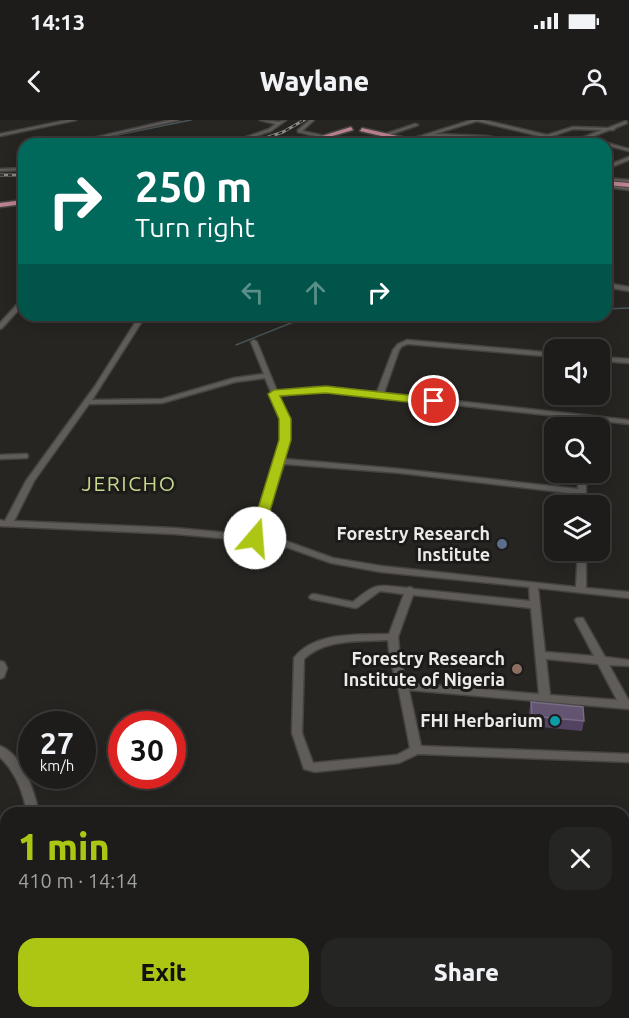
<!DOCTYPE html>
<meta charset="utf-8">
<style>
:root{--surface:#1d1c1a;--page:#252523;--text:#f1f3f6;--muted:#a0a1a2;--line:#3b3a39;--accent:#acc613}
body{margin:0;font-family:Ubuntu,sans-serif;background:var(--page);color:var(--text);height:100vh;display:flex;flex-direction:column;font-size:22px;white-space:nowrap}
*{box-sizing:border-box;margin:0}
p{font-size:20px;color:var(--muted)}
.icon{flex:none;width:33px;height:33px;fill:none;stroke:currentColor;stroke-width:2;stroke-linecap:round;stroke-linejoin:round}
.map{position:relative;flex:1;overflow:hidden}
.drawer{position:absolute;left:0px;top:687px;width:630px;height:212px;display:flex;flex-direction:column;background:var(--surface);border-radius:18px 18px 0 0;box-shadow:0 3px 15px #0003,0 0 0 2px var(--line)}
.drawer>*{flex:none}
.banner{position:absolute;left:18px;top:18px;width:594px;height:183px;border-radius:18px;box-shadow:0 3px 15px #0003,0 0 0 2px var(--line);background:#00695c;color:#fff;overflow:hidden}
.tools{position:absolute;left:544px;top:219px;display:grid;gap:12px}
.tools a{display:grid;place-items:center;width:66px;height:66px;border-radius:12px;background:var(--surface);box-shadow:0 3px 15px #0003,0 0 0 2px var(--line);font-size:30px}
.speed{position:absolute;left:18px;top:591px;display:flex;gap:12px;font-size:30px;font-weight:700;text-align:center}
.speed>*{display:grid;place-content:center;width:78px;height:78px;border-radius:50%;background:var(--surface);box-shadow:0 3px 15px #0003,0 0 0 2px var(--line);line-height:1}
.speed small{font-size:15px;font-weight:400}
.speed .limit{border:9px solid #d22;background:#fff;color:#111}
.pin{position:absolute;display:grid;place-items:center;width:51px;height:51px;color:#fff;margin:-26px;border:3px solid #fff;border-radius:50%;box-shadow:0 2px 6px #0007}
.me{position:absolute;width:66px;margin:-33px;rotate:18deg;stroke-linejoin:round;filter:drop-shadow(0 0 4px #0008)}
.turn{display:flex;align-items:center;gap:21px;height:126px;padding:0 18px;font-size:27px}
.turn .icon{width:78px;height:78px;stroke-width:2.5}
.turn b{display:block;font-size:42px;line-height:51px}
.lanes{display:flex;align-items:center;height:57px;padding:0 18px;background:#0003;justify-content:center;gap:30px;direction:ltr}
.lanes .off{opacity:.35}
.round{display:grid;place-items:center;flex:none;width:63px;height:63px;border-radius:18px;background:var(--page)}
.head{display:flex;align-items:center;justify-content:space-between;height:102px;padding:0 18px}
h1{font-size:36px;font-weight:800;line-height:45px;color:var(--accent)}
.button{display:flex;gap:12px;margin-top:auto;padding:12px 18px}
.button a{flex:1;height:69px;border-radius:18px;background:var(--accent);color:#111;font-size:24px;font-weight:800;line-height:69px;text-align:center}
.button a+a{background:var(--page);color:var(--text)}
.status{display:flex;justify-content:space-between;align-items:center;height:42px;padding:0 30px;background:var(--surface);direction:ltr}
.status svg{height:16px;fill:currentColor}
header{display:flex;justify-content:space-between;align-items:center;height:78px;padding:0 18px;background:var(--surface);font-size:27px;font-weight:800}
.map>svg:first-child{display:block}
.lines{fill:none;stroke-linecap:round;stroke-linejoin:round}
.stream{stroke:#46555a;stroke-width:1.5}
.minor-casing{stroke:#454340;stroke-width:3}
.major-casing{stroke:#454340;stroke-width:3}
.minor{fill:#5f5c59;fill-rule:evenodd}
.major{fill:#bc8392;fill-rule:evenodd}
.rail-casing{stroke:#8b8a87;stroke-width:3}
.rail{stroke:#1d1b19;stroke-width:1.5;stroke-dasharray:4;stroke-linecap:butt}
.wall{fill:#524363}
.building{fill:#635571;stroke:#786c84;stroke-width:1.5}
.route{fill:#acc613;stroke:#70810c;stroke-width:1.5}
.service-dot{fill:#5c6f8a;stroke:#1d1b19;stroke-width:2}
.education-dot{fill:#8d6e63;stroke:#1d1b19;stroke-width:2}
.culture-dot{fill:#0f9aa8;stroke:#1d1b19;stroke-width:2}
.labels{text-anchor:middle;stroke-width:6;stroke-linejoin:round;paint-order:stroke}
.poi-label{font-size:18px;font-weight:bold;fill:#ebeae8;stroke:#1d1b19;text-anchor:end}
.quarter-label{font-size:21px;letter-spacing:1.5px;fill:#c6d88c;stroke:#1d1b19}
</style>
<div class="status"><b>14:13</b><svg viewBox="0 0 49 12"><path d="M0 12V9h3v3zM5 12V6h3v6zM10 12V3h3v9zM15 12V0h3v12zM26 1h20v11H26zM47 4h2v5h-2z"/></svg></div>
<header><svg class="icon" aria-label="back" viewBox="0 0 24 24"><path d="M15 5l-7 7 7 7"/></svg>Waylane<svg class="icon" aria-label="person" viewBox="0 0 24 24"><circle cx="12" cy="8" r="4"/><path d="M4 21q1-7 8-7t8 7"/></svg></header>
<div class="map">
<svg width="629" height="898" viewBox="0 0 629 898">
<rect width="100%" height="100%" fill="#272522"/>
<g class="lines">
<g class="stream">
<path d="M73 24 191 0"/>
<path d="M606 189 629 188"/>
<path d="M236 225 311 195"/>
</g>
<defs>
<g id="minor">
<path d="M68 0H76L0 16V14Z"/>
<path d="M171 0H179L95 19 93 18Z"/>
<path d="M260 0 279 2 286 0 271 11 232 24H226L269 9 276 4Z"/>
<path d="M310 0H314L302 11 325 16V18L298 12V10Z"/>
<path d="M472 0H483L547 15 573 7 608 8 626 1 627 3 615 8 614 10H609L589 18 629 29V31L606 25V24L585 20 579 23 581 24H573L477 1 434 14 486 16 519 22 534 19 536 20 517 24 486 18 427 16 410 21 408 20ZM573 9 602 10 574 21 552 16Z"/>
<path d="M415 4 418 5 389 15 385 14Z"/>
<path d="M629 37V40L606 49V46Z"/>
<path d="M24 48V50L0 51V49Z"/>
<path d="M606 58 629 60V62L606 60Z"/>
<path d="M606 65 629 68V70L606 67Z"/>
<path d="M606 163 629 167V171L606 167Z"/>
<path d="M24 178V184L2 208 0 209V203L22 179Z"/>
<path d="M140 195H146L92 280 162 279 234 258 264 254 251 222 254 220 257 222 277 271 316 267 377 272 393 230 398 224 407 220 555 233V237L408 224 402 226 399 230 384 273 629 300V304L338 272 316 271 279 276 289 299V313L285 339 400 349 578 369V352H586V386H578V374L400 353 284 344 260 416 283 420 333 438 381 446 576 467 578 430H586V468L629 472V478L538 468 545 532 594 536 575 500 577 498H583L605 537 629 540V546L609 545 629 581V589L409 570 421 626 629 634V642L418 634 399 643 315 652 304 649 292 613 294 538C315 511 359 515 389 514L404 474 380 471 358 487 355 488 311 479 309 477 311 475 314 474 353 482C377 462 377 465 407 468L410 467 414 469 530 481 529 467 381 452 331 443 278 424 255 421 175 414 0 406V400L5 401 26 361 95 266ZM265 258C270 271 277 283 281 297 288 324 261 387 252 415L175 408 14 401 34 361 89 284 162 283 235 262ZM413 475 531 488 539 574 407 563 400 540 398 517ZM388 520 390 540 398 566 410 628 397 635 313 643 302 613 304 539C326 518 360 522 388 520ZM546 539 598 544 617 580 550 575Z"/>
<path d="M600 237 629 239V243L600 241Z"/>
<path d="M24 334H27L28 336 27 338 0 339V335Z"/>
<path d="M0 541 4 542 7 548 4 557 0 559Z"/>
<path d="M0 626C23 635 34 671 39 693H27C23 671 16 653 0 637Z"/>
<path d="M6 744V754H0V746Z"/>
<rect x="0" y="814" width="6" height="12"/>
<rect x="40" y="892" width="14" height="6"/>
</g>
<g id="major">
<path d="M351 7 353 10 305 24H296Z"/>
<path d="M362 8 424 22 427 24H416L360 11Z"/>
<path d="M606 61 629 63V67L606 65Z"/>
<path d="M24 80V84L0 87V83Z"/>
</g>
</defs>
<use href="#minor" class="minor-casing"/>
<use href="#major" class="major-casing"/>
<use href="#minor" class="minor"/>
<use href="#major" class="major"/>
<defs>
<g id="rail">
<path d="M248 24 283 12 304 0"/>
<path d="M0 55H24"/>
</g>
</defs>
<use href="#rail" class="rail-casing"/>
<use href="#rail" class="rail"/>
</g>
<path class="wall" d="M531 582 584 601 582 611 530 606 529 592Z"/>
<path class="building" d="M531 582 583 587 584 601 532 596Z"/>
<path class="route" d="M326 266 434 278 439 281 434 285 326 273 280 276 291 299V320L262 418 255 422 251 421 249 418 279 320V299L268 274 274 270Z"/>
<circle class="service-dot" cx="502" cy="424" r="6"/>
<circle class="education-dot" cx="517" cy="549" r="6"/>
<circle class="culture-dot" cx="555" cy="601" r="6"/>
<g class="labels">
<g class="poi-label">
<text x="490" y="420">Forestry Research<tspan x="490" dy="21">Institute</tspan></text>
<text x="505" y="545">Forestry Research<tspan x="505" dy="21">Institute of Nigeria</tspan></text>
<text x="543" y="607">FHI Herbarium</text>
</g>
<g class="quarter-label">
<text x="129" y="371">JERICHO</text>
</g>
</g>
</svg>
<div class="tools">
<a><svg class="icon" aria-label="sound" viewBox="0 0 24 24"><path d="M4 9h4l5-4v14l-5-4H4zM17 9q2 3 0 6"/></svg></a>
<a><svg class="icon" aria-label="search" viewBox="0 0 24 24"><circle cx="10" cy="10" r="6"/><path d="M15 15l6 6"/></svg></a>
<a><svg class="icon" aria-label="layers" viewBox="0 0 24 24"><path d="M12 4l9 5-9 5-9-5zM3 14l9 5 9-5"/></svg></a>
</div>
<div class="speed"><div>27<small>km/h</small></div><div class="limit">30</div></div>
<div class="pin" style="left:434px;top:281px;background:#d93025"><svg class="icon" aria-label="arrive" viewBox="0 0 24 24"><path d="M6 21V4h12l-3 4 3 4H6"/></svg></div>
<svg class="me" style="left:255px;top:418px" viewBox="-20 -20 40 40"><circle r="19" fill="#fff"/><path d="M0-13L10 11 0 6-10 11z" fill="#acc613"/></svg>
<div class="banner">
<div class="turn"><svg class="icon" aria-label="right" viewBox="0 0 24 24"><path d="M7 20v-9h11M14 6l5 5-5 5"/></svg><div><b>250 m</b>Turn right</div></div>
<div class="lanes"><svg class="icon off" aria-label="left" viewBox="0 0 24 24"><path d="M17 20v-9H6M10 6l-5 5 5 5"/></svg><svg class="icon off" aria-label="ahead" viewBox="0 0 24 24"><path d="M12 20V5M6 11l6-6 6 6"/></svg><svg class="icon" aria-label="right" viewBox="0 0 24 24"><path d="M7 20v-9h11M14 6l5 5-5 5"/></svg></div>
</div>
<section class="drawer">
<div class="head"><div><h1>1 min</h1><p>410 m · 14:14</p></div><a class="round"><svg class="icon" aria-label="close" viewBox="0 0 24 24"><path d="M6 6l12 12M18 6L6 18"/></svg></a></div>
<div class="button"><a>Exit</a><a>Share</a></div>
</section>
</div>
